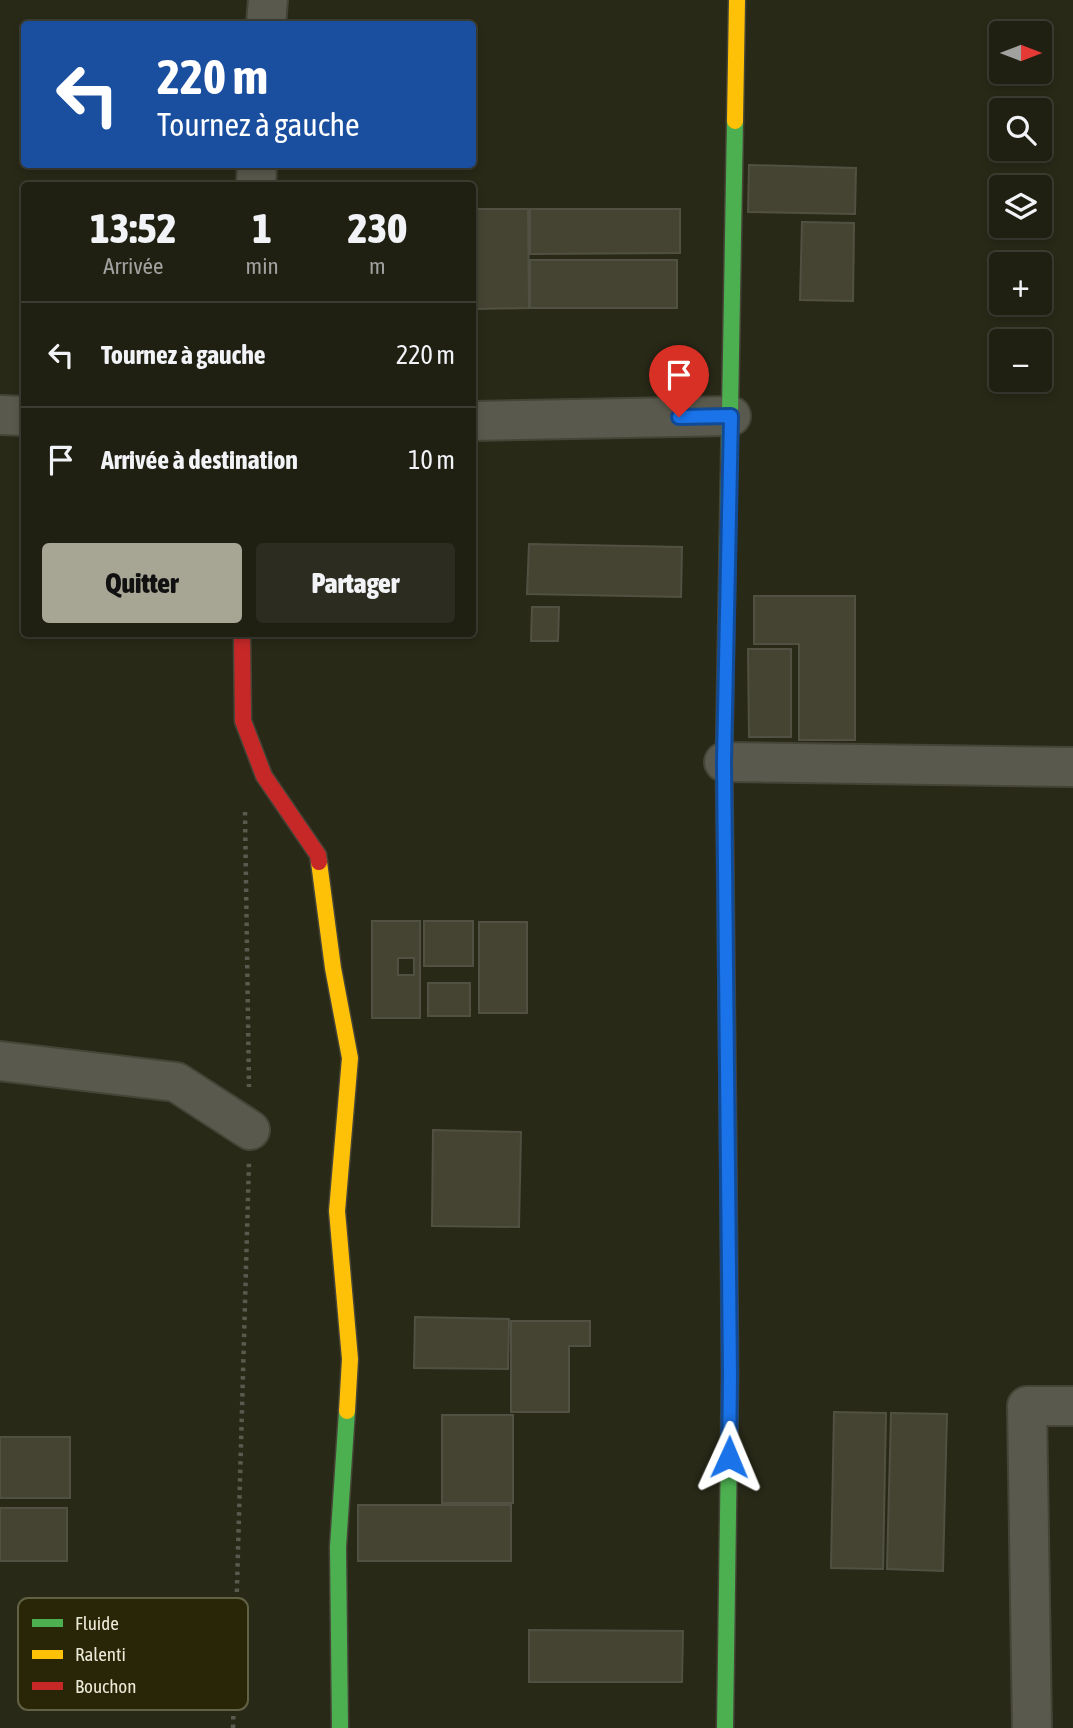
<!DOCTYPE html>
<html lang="fr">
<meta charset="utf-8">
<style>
:root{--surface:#1f1f12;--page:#2c2c20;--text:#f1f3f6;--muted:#a1a29f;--line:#3c3d32;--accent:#a7a695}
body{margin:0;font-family:"Asap Condensed",sans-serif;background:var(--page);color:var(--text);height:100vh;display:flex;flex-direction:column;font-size:26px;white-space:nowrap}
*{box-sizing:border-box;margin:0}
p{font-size:23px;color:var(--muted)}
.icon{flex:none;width:38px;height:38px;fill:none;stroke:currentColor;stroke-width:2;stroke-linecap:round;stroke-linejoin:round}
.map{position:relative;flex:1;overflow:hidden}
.drawer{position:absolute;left:21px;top:182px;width:455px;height:455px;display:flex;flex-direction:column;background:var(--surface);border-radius:7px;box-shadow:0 4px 10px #0003,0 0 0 2px var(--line)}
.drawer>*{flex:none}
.top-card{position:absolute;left:21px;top:21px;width:455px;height:147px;border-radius:7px;box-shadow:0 4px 10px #0003,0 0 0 2px var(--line);background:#1a4fa0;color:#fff;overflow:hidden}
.needle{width:46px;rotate:90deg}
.buttons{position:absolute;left:989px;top:21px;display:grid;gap:14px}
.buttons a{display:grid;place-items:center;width:63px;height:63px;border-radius:7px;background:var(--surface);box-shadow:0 4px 10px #0003,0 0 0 2px var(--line);font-size:35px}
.pin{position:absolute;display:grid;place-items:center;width:60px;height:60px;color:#fff;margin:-72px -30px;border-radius:50% 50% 50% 0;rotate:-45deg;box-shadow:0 0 7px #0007}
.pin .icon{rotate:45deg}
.me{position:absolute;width:77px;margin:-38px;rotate:1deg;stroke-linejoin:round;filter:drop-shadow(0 0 5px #0008)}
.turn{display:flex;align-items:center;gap:24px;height:147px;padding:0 21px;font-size:32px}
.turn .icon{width:91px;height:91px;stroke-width:2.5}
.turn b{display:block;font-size:49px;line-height:60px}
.eta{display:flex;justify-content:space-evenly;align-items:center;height:119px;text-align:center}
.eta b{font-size:42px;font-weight:800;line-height:49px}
.button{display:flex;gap:14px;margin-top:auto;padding:14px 21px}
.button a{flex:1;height:80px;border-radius:7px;background:var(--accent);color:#111;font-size:28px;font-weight:800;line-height:80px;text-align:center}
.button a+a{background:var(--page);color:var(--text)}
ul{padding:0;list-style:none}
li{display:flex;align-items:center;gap:21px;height:105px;padding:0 21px;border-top:2px solid var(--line)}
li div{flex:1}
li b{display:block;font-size:26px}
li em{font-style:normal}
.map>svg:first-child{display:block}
.building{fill:#454433;stroke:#515143;stroke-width:2;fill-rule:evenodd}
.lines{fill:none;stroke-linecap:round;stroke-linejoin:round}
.street-casing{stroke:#454437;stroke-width:42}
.fast-casing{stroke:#454437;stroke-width:19}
.slow-casing{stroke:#454437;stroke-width:19}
.jam-casing{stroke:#454437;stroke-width:19}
.path{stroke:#5a5a4e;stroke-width:4.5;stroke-dasharray:3.5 5;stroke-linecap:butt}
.street{stroke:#59594d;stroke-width:38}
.fast{stroke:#4caf50;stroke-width:16}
.slow{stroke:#ffc107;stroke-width:16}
.jam{stroke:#c62828;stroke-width:16}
.route-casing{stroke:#114b97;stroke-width:18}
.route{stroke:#1a73e8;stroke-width:12}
.key{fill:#282606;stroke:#626145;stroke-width:2}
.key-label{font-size:19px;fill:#ebead8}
</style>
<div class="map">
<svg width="1073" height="1728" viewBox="0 0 1073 1728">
<rect width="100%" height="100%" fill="#292918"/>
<g class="building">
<path d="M749 165 856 168 855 214 748 212Z"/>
<path d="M476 209H528L529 308 476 309Z"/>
<path d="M530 209H680V253L530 254Z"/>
<path d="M802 222 854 223 853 301 800 300Z"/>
<rect x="530" y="260" width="147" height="48"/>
<path d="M529 544 682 547 681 597 527 594Z"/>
<path d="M754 596H855V740H799V644H754Z"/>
<path d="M532 607H559L558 641H531Z"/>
<path d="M748 649H791V737H749Z"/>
<path d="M372 921H420V1018H372ZM398 958H414V975H398Z"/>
<rect x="424" y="921" width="49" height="45"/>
<rect x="479" y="922" width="48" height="91"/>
<rect x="428" y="983" width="42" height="33"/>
<path d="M433 1130 521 1132 519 1227 432 1226Z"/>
<path d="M415 1317 509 1319 508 1369 414 1368Z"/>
<path d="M511 1321H590V1346H569V1412H511Z"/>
<path d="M834 1412 886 1413 883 1569 831 1568Z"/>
<path d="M891 1413 947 1414 943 1571 887 1569Z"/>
<rect x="442" y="1415" width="71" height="88"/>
<rect x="0" y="1437" width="70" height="61"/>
<rect x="358" y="1505" width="153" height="56"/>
<rect x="0" y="1508" width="67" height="53"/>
<path d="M529 1630 683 1631 682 1682H529Z"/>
</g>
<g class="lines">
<defs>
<g id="street">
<path d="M266 24 268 0"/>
<path d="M256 186 257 164"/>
<path d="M0 415 24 416"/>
<path d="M472 421 731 416"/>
<path d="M724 762 1073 767"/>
<path d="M0 1061 176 1082 250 1130"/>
<path d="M1032 1728 1027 1406H1073"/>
</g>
<g id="fast">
<path d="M725 840 724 762 735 121"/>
<path d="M340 1728 338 1547 347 1411"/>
<path d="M725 1728 730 1375 728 1128"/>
</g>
<g id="slow">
<path d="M735 121 737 0"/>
<path d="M319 862 333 968 350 1058 337 1211 350 1359 347 1411"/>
</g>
<g id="jam">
<path d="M242 634 243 721 264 776 318 855 319 862"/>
<path d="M725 840 728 1128"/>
</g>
</defs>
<use href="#street" class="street-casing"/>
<use href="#fast" class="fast-casing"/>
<use href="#slow" class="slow-casing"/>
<use href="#jam" class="jam-casing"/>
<g class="path">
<path d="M245 812 249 1087"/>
<path d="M233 1728 249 1162"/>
</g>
<use href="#street" class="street"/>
<use href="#fast" class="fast"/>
<use href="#slow" class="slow"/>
<use href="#jam" class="jam"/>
</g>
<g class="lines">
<defs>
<path id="route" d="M679 417 731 416 724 762 730 1375 729 1457"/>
</defs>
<use href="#route" class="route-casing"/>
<use href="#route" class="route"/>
</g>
<rect x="18" y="1598" width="230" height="112" rx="10" class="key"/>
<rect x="32" y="1619" width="31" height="8" fill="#4caf50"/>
<rect x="32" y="1650" width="31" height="9" fill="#ffc107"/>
<rect x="32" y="1682" width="31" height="8" fill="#c62828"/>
<g class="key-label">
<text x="75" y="1630">Fluide</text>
<text x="75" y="1661">Ralenti</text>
<text x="75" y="1693">Bouchon</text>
</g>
</svg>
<div class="buttons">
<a><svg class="needle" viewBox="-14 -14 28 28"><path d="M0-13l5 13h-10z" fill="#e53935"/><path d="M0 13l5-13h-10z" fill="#a1a29f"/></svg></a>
<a><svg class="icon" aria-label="search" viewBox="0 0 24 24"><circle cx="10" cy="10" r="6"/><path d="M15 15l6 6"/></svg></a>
<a><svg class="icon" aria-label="layers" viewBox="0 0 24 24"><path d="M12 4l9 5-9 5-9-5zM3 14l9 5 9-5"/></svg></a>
<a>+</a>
<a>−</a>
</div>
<div class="pin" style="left:679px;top:417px;background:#d93025"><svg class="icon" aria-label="arrive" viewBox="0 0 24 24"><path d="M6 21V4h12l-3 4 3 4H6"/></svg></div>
<svg class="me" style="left:729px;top:1457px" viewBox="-20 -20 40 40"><path d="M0-17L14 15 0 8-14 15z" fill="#1a73e8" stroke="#fff" stroke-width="4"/></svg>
<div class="top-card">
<div class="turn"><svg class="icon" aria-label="left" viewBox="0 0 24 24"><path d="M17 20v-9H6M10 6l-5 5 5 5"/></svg><div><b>220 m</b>Tournez à gauche</div></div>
</div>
<section class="drawer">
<div class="eta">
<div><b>13:52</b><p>Arrivée</p></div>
<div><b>1</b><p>min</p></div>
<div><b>230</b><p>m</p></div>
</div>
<ul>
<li><svg class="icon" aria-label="left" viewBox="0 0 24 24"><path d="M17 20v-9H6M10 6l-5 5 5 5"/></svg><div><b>Tournez à gauche</b></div><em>220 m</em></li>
<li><svg class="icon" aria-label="arrive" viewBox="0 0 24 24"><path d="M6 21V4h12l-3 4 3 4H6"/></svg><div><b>Arrivée à destination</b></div><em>10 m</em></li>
</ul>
<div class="button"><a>Quitter</a><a>Partager</a></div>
</section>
</div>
